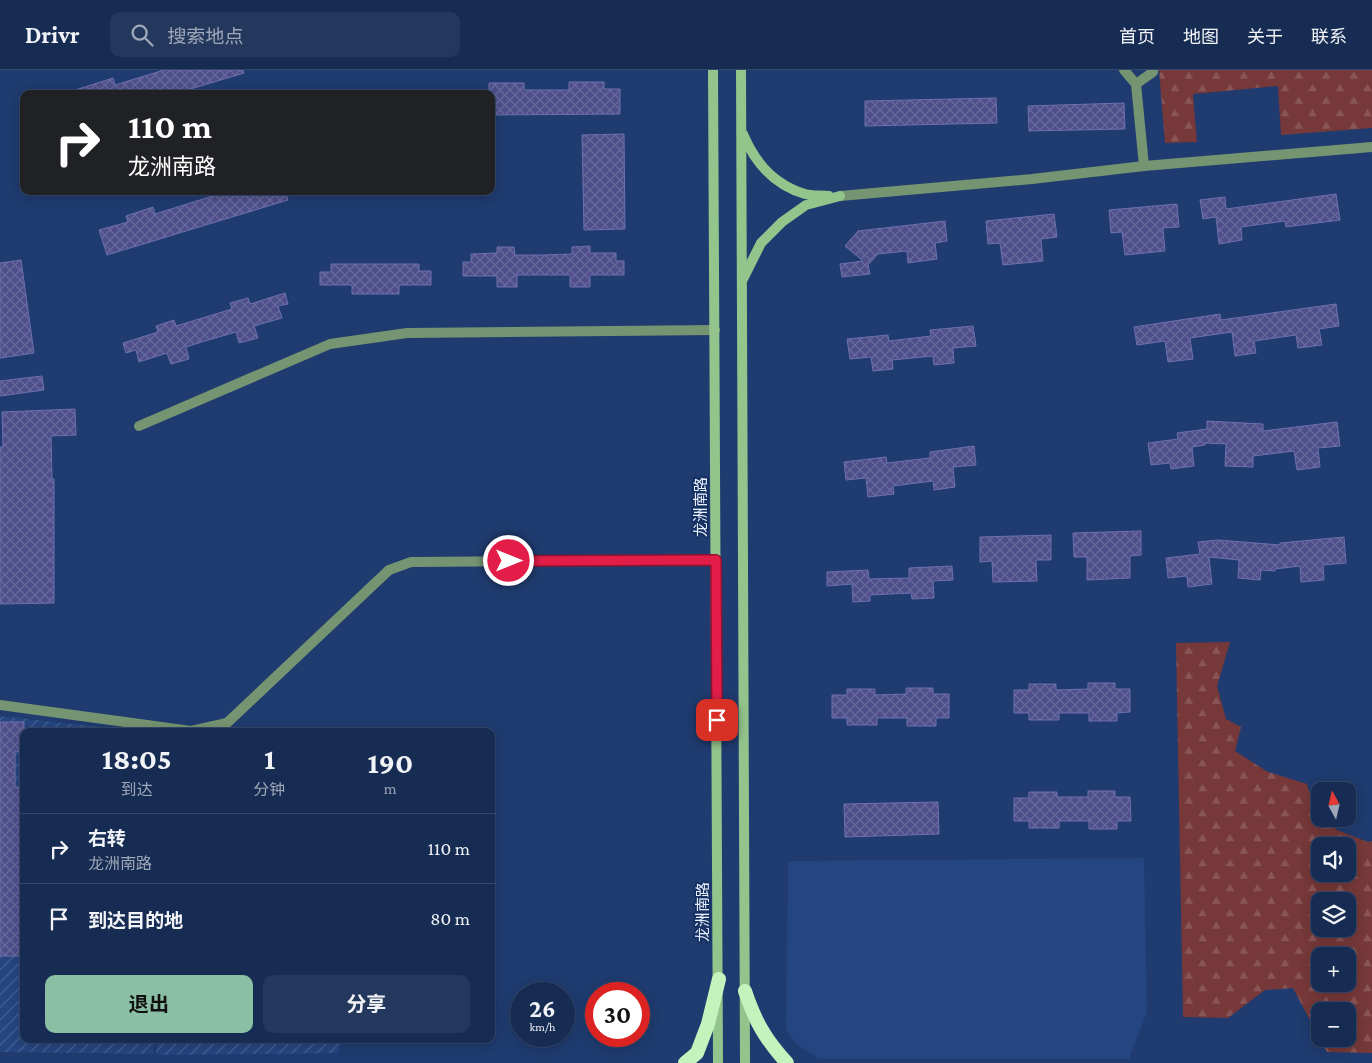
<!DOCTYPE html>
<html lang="zh">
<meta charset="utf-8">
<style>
:root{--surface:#172c53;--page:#24385d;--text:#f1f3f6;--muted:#9ea7b8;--line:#36486a;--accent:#8abfa5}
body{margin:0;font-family:"Crimson Pro","Noto Sans SC",serif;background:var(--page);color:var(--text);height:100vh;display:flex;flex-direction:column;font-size:19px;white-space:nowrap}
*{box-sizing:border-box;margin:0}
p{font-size:16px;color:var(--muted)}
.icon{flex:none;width:28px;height:28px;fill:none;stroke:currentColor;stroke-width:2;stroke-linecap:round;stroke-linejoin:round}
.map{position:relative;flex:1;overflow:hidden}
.sheet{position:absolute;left:20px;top:658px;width:475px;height:315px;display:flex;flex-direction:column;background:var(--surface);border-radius:10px;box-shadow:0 2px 12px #0003,0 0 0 1px var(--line)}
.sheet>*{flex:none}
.top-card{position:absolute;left:20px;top:20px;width:475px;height:105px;border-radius:10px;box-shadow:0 2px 12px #0003,0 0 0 1px var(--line);background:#202124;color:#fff;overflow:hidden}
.needle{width:32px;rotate:352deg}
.fabs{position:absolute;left:1311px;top:712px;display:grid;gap:10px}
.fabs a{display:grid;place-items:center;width:45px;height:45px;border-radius:10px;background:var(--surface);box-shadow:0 2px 12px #0003,0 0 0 1px var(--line);font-size:25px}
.speed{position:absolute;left:510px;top:912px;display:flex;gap:10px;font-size:25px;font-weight:700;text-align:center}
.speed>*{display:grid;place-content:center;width:65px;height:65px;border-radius:50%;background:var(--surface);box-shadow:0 2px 12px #0003,0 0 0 1px var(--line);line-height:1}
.speed small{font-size:12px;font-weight:400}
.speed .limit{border:8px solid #d22;background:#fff;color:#111}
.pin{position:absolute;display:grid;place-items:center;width:42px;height:42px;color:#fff;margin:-21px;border-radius:10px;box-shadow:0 2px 8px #0006}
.me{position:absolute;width:55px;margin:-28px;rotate:90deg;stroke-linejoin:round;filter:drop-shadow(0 0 4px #0008)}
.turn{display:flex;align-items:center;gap:18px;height:105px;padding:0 25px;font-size:22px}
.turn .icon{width:65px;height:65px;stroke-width:2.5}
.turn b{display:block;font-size:35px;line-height:42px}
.eta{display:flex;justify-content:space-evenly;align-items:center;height:85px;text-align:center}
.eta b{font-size:30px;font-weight:700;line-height:35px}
.primary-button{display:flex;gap:10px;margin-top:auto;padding:10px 25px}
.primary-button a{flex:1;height:58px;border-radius:10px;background:var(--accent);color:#111;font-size:20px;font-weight:700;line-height:58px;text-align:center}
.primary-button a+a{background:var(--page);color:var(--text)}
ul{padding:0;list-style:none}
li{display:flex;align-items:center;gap:15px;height:70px;padding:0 25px;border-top:1px solid var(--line)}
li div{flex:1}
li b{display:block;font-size:19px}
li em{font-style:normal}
header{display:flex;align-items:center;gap:30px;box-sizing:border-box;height:70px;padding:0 25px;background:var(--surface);border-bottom:1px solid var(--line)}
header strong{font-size:24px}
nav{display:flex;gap:28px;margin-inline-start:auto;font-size:18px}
.search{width:350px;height:45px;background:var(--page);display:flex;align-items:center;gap:12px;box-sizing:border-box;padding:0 18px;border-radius:10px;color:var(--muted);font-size:19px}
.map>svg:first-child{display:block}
.built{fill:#254580}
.industrial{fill:url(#industrial-furrows)}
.forest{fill:url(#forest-firs);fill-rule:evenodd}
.building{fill:url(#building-cross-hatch);stroke:#6e70af}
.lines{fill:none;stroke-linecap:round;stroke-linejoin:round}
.minor{stroke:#759471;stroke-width:10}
.tertiary{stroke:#759471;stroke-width:10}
.secondary{stroke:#93c48c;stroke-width:10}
.trunk{stroke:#c4f3be;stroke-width:14}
.route-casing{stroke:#92132f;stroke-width:12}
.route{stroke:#e11d48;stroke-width:9}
.labels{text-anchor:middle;stroke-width:4;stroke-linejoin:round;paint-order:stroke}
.street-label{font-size:15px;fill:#eaf1fe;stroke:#153063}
</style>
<header>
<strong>Drivr</strong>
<div class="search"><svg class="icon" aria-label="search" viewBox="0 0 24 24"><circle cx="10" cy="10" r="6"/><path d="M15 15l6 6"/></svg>搜索地点</div>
<nav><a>首页</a><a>地图</a><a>关于</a><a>联系</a></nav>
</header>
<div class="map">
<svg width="1372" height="993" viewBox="0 0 1372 993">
<defs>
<pattern id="industrial-furrows" width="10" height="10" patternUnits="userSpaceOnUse" patternTransform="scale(1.25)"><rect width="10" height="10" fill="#254580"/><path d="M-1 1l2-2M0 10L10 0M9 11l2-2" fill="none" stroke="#456093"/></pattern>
<pattern id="forest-firs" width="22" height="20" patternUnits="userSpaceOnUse" patternTransform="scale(1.25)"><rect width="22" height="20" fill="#763838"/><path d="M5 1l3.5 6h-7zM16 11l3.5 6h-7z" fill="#8a5556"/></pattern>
<pattern id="building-cross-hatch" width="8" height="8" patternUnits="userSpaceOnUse" patternTransform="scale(1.25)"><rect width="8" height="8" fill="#4e4f8a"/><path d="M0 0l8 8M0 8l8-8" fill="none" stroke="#68699c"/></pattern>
</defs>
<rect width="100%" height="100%" fill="#1f3b6f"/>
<path class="built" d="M1144 788 1147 942 1129 989H819L797 975 786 960 788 791Z"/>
<g class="industrial">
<path d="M0 646 138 661H24V969H154L153 984 0 982Z"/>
<path d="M157 969H340L339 983 156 985Z"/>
</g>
<g class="forest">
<path d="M1159 0H1372V58L1281 65 1278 16 1193 24 1197 72 1165 73Z"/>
<path d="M1230 572 1217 616 1226 649 1241 657 1235 681 1268 702 1307 714 1314 739 1320 745V749H1325L1337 760 1368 772 1372 771V983L1327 982 1293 918 1265 920 1228 948 1183 947 1176 573ZM1320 776H1348V804H1320ZM1320 831H1348V859H1320ZM1320 886H1348V914H1320ZM1320 941H1348V969H1320Z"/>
</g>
<g class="building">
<path d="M164 0H243L244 3 174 24H72V21L113 8 115 15Z"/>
<path d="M569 12H604V19H620V44L491 45V24H489V13H524V20H569Z"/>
<path d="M996 28 997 53 865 56V31Z"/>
<path d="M1124 33 1125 59 1029 61 1028 36Z"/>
<path d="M624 64 625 159 584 160 582 65Z"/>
<path d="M218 121H285L288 130 107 185 99 160 128 152 126 146 153 137 155 144 219 124Z"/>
<path d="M1336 124 1340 150 1286 157 1285 151 1241 157 1242 170 1219 174 1216 147 1203 149 1200 130 1225 127 1226 139Z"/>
<path d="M1177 134 1179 157 1163 158 1165 181 1125 185 1122 162 1111 163 1109 140Z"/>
<path d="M1054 144 1057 167 1041 169 1043 191 1003 195 1000 173 988 174 986 151Z"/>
<path d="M945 151 947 171 935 173 937 189 908 193 907 181 878 184 868 195 870 204 842 207 840 194 863 191 845 176 858 161Z"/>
<path d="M590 176V183H616V191H624V205H590V217H570V205H517V217H497V206H463V192H471V184L497 183V177H514L515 185H542L572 184V177Z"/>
<path d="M21 190 34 283 0 288V193Z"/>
<path d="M331 194H419V201H431V215H399V224H352V215H320V202H331Z"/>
<path d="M285 223 288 234 278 236 282 248 254 256 258 268 239 273 236 262 205 271 186 277 189 289 171 294 167 283 139 292 136 280 126 283 123 273 158 262 156 256 174 250 176 256 232 239 230 233 248 228 250 234Z"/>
<path d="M1336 234 1339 256 1319 259 1322 275 1298 278 1296 265 1254 271 1256 283 1235 286 1232 262 1190 268 1193 289 1168 292 1165 271 1137 275 1134 257 1220 244 1221 250Z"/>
<path d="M973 256 976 276 953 278 954 293 934 295 933 286 892 290 893 299 873 301 871 287 850 289 847 269 888 265 889 271 931 266 930 260Z"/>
<path d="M42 306 44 320 0 326V311Z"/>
<path d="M75 339 76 365 51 366 52 409H54V533L0 534V377H3L2 342Z"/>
<path d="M1207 351 1263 354V361L1337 352 1340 376 1318 378 1320 397 1297 400 1294 381 1253 386V397L1225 396 1226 374 1205 373V375L1192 377 1194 396 1171 399 1170 393 1151 395 1148 373 1178 369 1177 363 1207 359Z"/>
<path d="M974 376 976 395 953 397 955 417 934 420 933 411 893 416 894 424 868 427 866 408 846 410 844 392 886 387 887 393 930 388V382Z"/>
<path d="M1141 461V485L1130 486V508L1087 510V487H1074L1073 463Z"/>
<path d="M1051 465V490H1036L1037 511 993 512 992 491 980 492V467Z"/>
<path d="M1344 467 1346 493 1323 495 1324 510 1301 512 1300 496 1275 499V501L1261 500 1260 510 1238 508 1239 490 1209 487 1212 514 1188 517 1187 506 1168 508 1166 488 1200 484 1198 472 1218 470 1280 475V473Z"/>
<path d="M952 496 953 510 933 511 934 528 912 529 911 523 870 525V531L853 532 852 514 827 516V502L868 500 869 509 909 508V498Z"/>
<path d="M1088 613H1115V619H1130V642L1117 643V651H1089V643H1059V650H1029V643H1014V620H1029V614H1056V620L1088 619Z"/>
<path d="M906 618H933V624H949V648H936V656H907V648H877V655H847V648H832V625H847V619H875V625L906 624Z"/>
<path d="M0 652H24V682L15 681V717H24V886H0Z"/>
<path d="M1088 721H1115V727H1130L1131 751H1117V759H1089V751H1059V758H1029V751H1014V728H1029V722H1057V727H1088Z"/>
<path d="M938 732 939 764 845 767 844 734Z"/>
</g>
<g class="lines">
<g class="minor">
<path d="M1124 0 1136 14 1144 96"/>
<path d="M1136 14 1153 2V0"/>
<path d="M139 356 330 274 407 263 715 260"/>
<path d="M0 635 191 661 227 653 389 500 411 492 716 490"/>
</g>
<path class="tertiary" d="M840 126 1032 109 1144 96 1372 77"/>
<g class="secondary">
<path d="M713 0 718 993"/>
<path d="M741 0 745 993"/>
<path d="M743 64C755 93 775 115 805 124 813 126 821 125 829 126"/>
<path d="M743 209 761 173 782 152 806 135 840 126"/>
</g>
<g class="trunk">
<path d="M745 921C755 951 765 969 787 993"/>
<path d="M685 993 697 983 708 954 719 909"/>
</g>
</g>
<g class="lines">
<defs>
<path id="route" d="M509 491 716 490 717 650"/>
</defs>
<use href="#route" class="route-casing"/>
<use href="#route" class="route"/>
</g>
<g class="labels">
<g class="street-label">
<text transform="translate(701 437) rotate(-90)" y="5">龙洲南路</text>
<text transform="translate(703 842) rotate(-90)" y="5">龙洲南路</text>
</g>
</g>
</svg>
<div class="fabs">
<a><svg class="needle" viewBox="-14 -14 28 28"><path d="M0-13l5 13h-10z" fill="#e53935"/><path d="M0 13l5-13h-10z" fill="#9ea7b8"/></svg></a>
<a><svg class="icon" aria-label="sound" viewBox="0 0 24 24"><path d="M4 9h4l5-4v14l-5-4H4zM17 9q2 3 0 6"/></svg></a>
<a><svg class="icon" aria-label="layers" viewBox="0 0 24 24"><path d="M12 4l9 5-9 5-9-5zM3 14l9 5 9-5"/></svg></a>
<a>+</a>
<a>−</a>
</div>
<div class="speed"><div>26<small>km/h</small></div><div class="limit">30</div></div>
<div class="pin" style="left:717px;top:650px;background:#d93025"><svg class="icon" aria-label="arrive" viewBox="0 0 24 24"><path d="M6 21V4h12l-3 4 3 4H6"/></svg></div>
<svg class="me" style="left:509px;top:491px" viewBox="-20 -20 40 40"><circle r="17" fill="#e11d48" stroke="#fff" stroke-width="3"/><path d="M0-11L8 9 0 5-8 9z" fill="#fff"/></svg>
<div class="top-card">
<div class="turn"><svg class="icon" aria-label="right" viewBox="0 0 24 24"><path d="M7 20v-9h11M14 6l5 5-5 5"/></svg><div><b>110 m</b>龙洲南路</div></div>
</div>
<section class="sheet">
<div class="eta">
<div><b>18:05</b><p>到达</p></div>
<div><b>1</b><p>分钟</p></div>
<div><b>190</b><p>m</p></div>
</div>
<ul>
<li><svg class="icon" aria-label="right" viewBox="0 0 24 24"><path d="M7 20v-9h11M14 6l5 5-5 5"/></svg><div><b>右转</b><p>龙洲南路</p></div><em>110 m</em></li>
<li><svg class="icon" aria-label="arrive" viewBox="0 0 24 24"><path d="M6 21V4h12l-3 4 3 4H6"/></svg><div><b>到达目的地</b></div><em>80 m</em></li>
</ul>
<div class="primary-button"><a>退出</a><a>分享</a></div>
</section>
</div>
